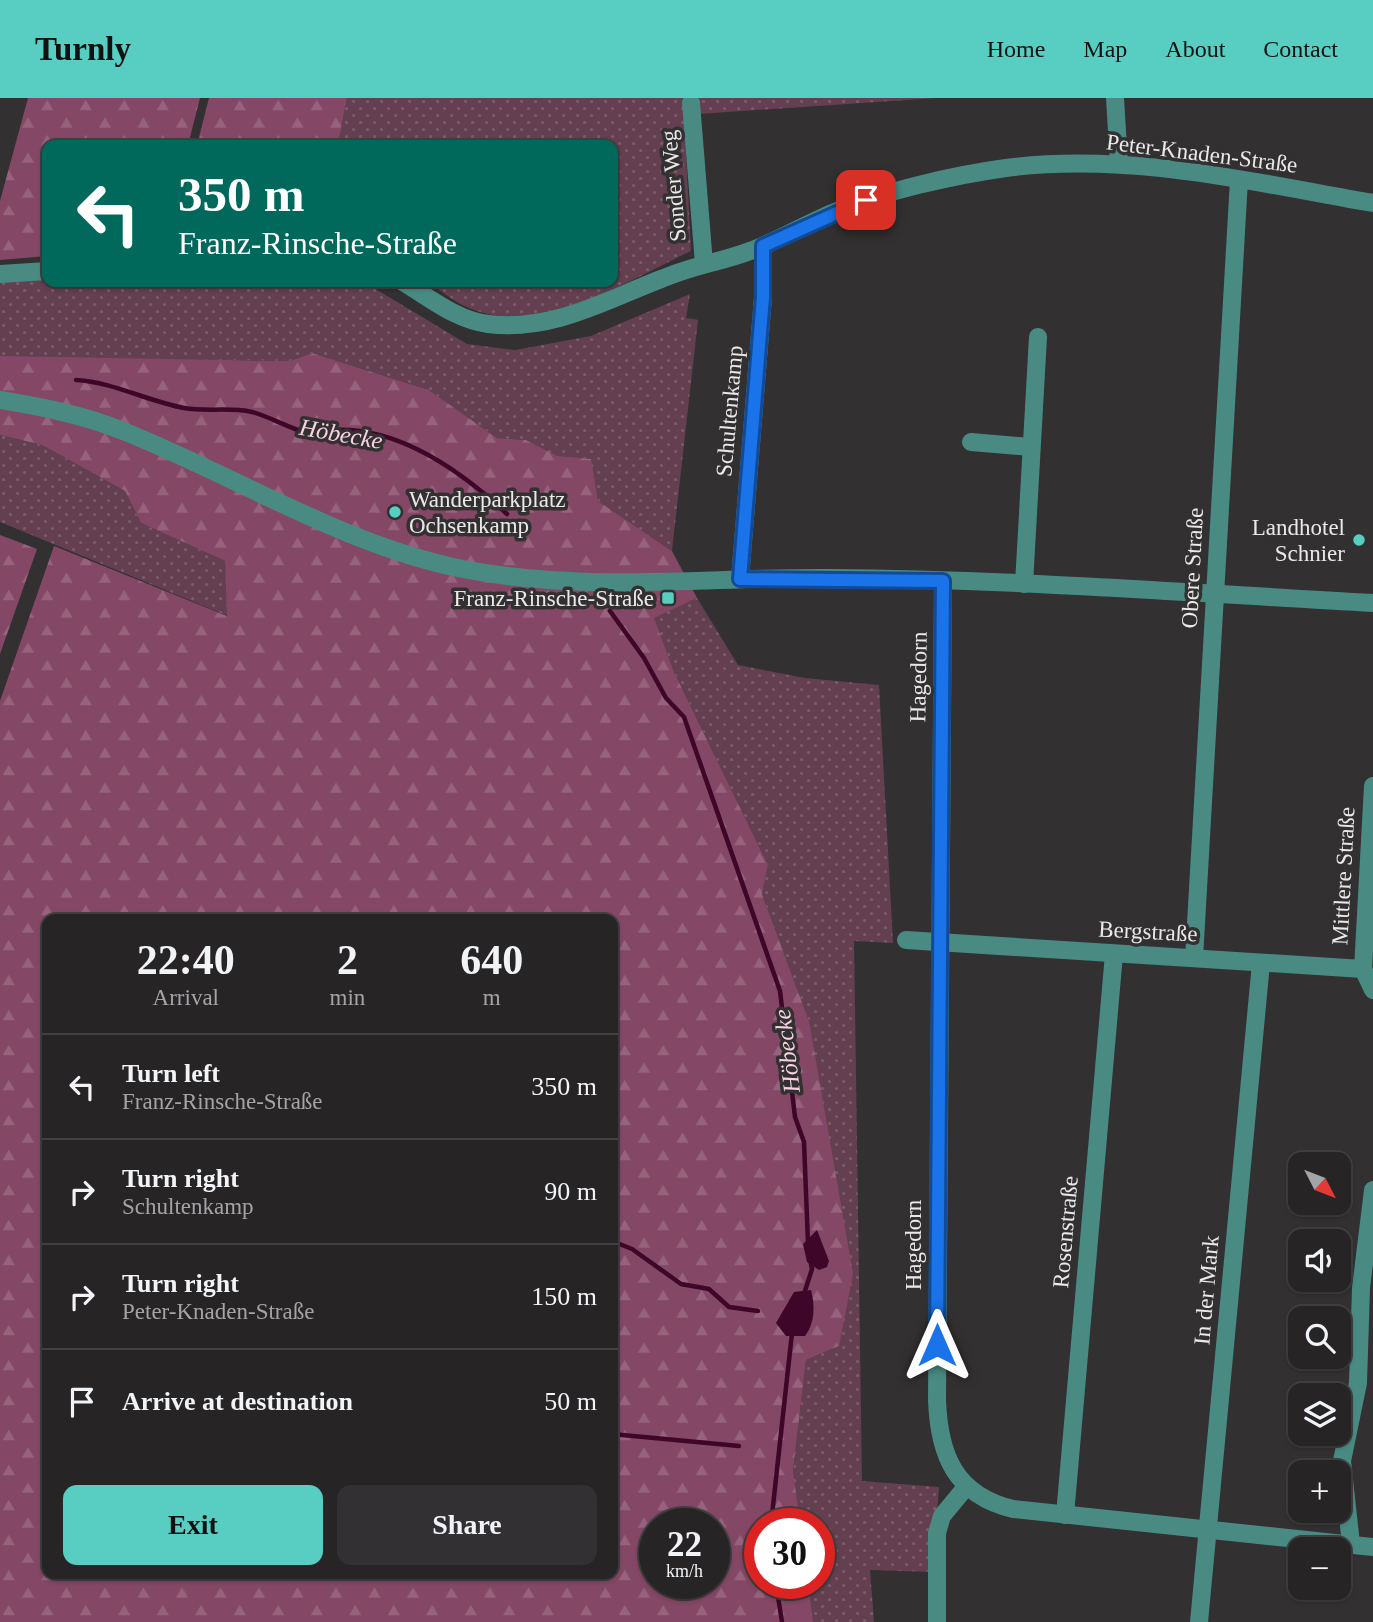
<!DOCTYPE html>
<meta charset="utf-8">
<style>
:root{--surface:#262425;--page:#323032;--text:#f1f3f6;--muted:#a4a4a7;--line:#424142;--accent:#57cec1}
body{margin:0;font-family:"Times New Roman",serif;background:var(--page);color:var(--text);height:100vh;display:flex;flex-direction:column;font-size:26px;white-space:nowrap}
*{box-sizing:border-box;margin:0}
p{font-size:23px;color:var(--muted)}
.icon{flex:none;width:38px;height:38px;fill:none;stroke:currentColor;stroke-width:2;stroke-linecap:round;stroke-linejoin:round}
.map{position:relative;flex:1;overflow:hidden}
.sheet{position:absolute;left:42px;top:816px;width:576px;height:665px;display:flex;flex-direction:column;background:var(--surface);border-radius:14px;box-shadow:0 2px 5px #0004,0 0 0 2px var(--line)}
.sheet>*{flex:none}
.hud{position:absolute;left:42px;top:42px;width:576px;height:147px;border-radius:14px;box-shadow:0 2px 5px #0004,0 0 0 2px var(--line);background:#00695c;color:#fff;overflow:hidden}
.needle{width:46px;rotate:132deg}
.tools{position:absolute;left:1288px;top:1054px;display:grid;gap:14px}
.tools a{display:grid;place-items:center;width:63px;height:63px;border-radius:14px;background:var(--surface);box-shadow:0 2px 5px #0004,0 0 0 2px var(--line);font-size:35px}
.speed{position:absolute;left:639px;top:1410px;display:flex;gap:14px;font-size:35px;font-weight:700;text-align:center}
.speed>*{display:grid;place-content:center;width:91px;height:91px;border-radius:50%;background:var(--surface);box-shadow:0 2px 5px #0004,0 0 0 2px var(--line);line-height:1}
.speed small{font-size:18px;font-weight:400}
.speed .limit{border:10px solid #d22;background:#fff;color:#111}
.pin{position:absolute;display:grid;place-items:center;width:60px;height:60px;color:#fff;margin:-30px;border-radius:14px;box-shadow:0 4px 10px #0006}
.me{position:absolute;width:77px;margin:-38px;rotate:0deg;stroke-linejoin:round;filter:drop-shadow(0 0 5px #0008)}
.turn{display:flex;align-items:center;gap:24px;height:147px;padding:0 21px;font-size:32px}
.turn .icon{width:91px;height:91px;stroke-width:2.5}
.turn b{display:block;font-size:49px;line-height:60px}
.eta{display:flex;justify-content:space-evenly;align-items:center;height:119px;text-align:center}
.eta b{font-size:42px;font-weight:700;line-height:49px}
.action{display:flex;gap:14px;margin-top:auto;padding:14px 21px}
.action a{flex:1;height:80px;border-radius:14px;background:var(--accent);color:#111;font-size:28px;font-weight:700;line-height:80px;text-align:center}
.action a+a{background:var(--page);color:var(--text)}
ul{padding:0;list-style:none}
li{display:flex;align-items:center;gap:21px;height:105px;padding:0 21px;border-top:2px solid var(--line)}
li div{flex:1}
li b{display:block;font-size:26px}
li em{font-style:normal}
header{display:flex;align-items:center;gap:42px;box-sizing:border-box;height:98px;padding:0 35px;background:var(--accent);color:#111}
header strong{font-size:33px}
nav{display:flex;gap:38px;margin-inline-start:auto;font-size:24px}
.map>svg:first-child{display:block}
.green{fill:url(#green-dots)}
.forest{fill:url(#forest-firs);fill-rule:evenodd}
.water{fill:#3e0628}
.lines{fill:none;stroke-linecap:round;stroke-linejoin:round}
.stream{stroke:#3e0628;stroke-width:4.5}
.minor{stroke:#498b83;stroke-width:18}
.route-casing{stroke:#114b97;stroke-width:18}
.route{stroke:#1a73e8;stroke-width:12}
.poi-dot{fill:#57cec1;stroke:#323031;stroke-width:2.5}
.labels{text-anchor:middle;stroke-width:7;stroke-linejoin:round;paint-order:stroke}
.street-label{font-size:23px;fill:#eae8e9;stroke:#323031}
.poi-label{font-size:23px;fill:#eae8e9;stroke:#323031;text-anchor:end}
.water-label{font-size:24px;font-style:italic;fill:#f8d1e3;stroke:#323031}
</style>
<header>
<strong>Turnly</strong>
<nav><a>Home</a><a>Map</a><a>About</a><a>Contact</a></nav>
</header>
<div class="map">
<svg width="1373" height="1524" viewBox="0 0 1373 1524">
<defs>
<pattern id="green-dots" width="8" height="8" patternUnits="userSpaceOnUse" patternTransform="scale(1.75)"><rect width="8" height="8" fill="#633f50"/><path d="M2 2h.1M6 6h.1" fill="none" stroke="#7a5b69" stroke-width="1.8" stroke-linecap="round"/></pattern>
<pattern id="forest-firs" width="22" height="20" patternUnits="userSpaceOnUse" patternTransform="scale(1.75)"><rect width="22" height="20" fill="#844766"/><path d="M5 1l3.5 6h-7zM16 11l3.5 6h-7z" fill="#96627c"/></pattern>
</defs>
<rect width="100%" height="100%" fill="#323031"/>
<g class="green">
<path d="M347 0H936L684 17 691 153C632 181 541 237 474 212 457 206 443 194 428 184H612V47H338Z"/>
<path d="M47 171V184H111L119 187 364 184 467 246 515 252 591 238 690 196 686 220 698 222 672 453 598 403 590 361 557 359 526 342 497 340 429 292 312 255 290 263 0 259V176Z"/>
<path d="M0 337 42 347 125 393 141 425 225 463 228 518 0 424Z"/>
<path d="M697 500 738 567 805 580 879 587 893 845 854 843 862 1383 939 1389 933 1474 870 1472 874 1524H800L799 1486H819V1426H796L793 1373 806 1262 839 1248 809 923 762 796 768 767 674 574 653 520Z"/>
</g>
<g class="forest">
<path d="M28 0H200L188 47H47V158L0 162V103Z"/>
<path d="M209 0H347L338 47H197Z"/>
<path d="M312 255 429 292 497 340 526 342 557 358 591 361 598 403 672 453 697 500 654 520 674 574 768 767 762 796 809 923 853 1176 839 1248 806 1262 793 1373 800 1426H760V1486H808L813 1524H0V603L54 448 227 518 225 463 141 425 125 393 42 347 0 337V258L290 263ZM47 821H612V1475H47ZM654 1426H714V1486H654Z"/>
<path d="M0 437 37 451 0 556Z"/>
</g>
<g class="water">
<path d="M817 1132 829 1163 827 1169 819 1172 807 1164 803 1146Z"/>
<path d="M811 1192C815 1208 815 1225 805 1238H786L776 1225 794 1194Z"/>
</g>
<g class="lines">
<g class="stream">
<path d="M76 282C113 284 147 303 184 310 207 314 230 309 252 314 269 318 298 335 313 336 319 336 327 333 334 332 400 329 461 373 507 416"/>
<path d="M610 513 644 560 666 600 684 619 780 893 795 1019 804 1044 808 1145"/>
<path d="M612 1143 632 1151 681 1186 709 1191 729 1209 758 1213"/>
<path d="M804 1196 812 1171 810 1161"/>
<path d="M612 1336 739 1348"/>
<path d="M771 1426 792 1235"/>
<path d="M776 1486 782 1524"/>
</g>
<g class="minor">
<path d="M1115 0 1119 66"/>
<path d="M691 5 704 166"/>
<path d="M0 176 47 173"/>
<path d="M403 184C430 200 456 222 488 226 555 234 609 200 669 178 696 167 724 163 750 153 780 142 807 125 837 113 884 93 955 77 1006 70 1129 54 1252 84 1373 105"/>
<path d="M0 302C42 309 84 317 123 333 236 378 343 447 463 471 584 495 707 479 829 480 1011 481 1192 495 1373 505"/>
<path d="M971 344 1031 349"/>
<path d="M740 481 763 199V148"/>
<path d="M943 483 937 1302C939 1357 955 1397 1013 1411L1373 1449"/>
<path d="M1024 486 1038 239"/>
<path d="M906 842 1363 871 1373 892"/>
<path d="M1194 860 1239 82"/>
<path d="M1363 871 1373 688"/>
<path d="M1065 1417 1114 856"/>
<path d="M1351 1446 1342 1363 1358 1285 1361 1190 1373 1092"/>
<path d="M937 1524V1435L942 1418 966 1389"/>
<path d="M1199 1524 1261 865"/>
</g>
</g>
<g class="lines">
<defs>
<path id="route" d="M866 102 763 148V199L740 481 943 483 937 1247"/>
</defs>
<use href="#route" class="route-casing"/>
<use href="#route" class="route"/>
</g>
<g class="poi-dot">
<circle cx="395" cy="414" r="7"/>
<circle cx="1359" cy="442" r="7"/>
<rect x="661" y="493" width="14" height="14" rx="3.5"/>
</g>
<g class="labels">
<g class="street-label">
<text transform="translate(1202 55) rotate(7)" y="8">Peter-Knaden-Straße</text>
<text transform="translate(673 88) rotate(-95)" y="8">Sonder Weg</text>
<text transform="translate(729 313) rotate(-85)" y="8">Schultenkamp</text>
<text transform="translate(1192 470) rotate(-87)" y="8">Obere Straße</text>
<text transform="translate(918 579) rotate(-89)" y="8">Hagedorn</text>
<text transform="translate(1343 778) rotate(-87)" y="8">Mittlere Straße</text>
<text transform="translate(1148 833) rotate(3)" y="8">Bergstraße</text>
<text transform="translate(1065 1134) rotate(-85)" y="8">Rosenstraße</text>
<text transform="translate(913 1147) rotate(-90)" y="8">Hagedorn</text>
<text transform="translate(1206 1192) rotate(-85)" y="8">In der Mark</text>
</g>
<g class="poi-label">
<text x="409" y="409" text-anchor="start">Wanderparkplatz<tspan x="409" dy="26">Ochsenkamp</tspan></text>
<text x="1345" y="437">Landhotel<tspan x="1345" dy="26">Schnier</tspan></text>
<text x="654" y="508">Franz-Rinsche-Straße</text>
</g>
<g class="water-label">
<text transform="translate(341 336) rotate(10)" y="8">Höbecke</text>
<text transform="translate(787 953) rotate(-97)" y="8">Höbecke</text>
</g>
</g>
</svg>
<div class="tools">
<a><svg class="needle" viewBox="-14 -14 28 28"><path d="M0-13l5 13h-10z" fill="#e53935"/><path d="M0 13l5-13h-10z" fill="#a4a4a7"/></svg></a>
<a><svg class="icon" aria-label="sound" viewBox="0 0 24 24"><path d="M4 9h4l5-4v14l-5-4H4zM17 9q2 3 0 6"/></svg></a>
<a><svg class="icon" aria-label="search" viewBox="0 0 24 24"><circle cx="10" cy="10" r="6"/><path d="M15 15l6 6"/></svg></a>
<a><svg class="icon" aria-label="layers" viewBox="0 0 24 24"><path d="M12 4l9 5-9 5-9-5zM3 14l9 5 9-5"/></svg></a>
<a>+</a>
<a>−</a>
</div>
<div class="speed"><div>22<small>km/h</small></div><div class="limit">30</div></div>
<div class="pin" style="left:866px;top:102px;background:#d93025"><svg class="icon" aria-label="arrive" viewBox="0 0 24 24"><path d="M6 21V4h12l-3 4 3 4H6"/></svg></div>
<svg class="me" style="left:937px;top:1247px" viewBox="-20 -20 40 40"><path d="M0-17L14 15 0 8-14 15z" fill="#1a73e8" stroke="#fff" stroke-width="4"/></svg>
<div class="hud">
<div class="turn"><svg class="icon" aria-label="left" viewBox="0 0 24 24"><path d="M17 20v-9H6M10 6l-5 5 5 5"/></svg><div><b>350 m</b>Franz-Rinsche-Straße</div></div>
</div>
<section class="sheet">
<div class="eta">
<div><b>22:40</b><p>Arrival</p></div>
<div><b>2</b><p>min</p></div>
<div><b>640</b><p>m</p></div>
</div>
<ul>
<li><svg class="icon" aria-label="left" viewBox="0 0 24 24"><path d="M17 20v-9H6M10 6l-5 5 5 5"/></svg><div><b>Turn left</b><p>Franz-Rinsche-Straße</p></div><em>350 m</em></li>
<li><svg class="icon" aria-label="right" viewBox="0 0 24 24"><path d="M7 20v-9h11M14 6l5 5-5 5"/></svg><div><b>Turn right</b><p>Schultenkamp</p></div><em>90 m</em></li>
<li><svg class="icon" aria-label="right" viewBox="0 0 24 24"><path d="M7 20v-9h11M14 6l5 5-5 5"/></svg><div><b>Turn right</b><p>Peter-Knaden-Straße</p></div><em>150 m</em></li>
<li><svg class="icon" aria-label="arrive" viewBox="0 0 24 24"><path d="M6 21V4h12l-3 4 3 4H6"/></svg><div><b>Arrive at destination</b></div><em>50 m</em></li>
</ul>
<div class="action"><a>Exit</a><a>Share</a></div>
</section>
</div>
